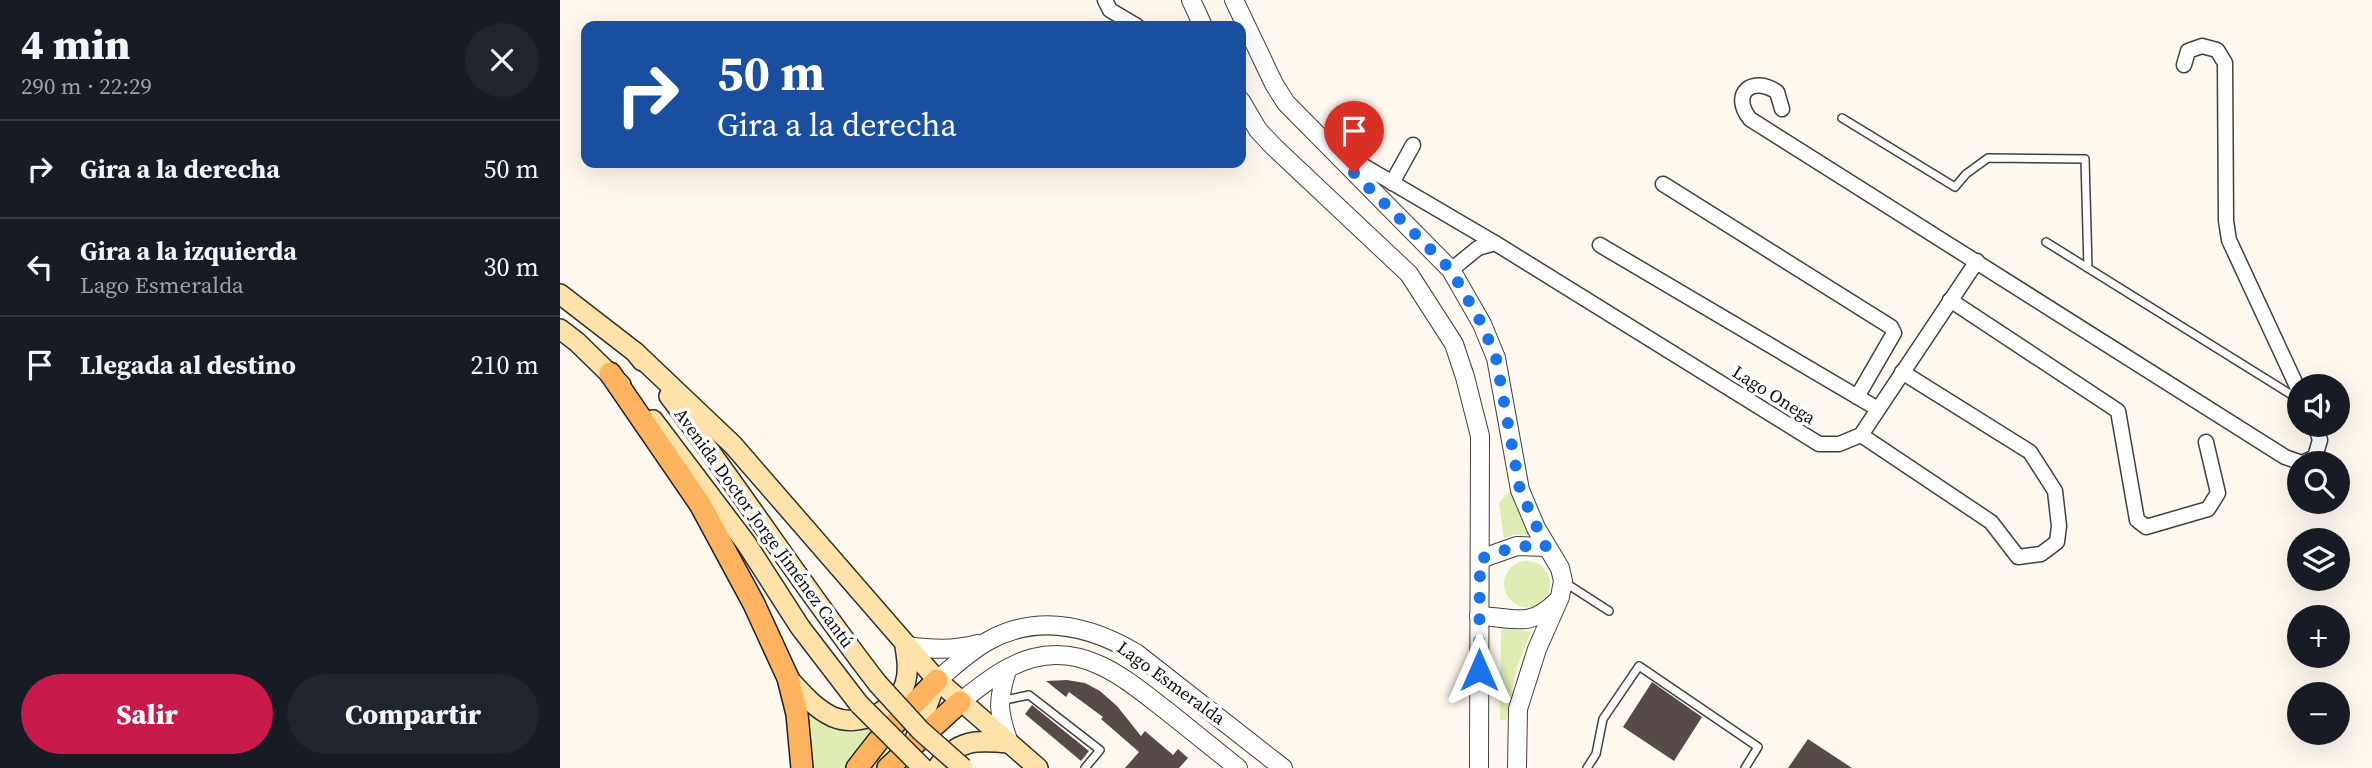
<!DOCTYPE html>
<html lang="es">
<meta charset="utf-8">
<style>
:root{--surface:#171b24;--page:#20242c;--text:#f1f3f6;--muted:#9ea1a6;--line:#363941;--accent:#c81b4b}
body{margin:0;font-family:"Source Serif 4",serif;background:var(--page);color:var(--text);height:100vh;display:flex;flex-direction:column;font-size:26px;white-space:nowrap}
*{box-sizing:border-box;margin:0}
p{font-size:23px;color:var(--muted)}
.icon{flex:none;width:38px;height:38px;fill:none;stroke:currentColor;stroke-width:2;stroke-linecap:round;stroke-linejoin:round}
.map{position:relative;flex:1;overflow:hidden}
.side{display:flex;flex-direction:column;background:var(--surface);width:560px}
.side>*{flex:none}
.hud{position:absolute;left:21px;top:21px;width:665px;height:147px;border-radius:14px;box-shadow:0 7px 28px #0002;background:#1a4fa0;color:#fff;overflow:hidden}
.tools{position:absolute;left:1727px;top:374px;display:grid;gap:14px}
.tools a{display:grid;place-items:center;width:63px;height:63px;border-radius:50%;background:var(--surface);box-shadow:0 7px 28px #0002;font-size:35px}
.pin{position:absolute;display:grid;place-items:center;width:60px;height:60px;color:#fff;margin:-72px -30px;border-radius:50% 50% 50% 0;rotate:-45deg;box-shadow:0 0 7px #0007}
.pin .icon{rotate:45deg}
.me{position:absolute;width:77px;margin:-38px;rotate:0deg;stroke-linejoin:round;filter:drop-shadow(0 0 5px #0008)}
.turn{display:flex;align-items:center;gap:24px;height:147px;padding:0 21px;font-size:32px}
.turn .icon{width:91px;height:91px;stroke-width:2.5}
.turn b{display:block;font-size:49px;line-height:60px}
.round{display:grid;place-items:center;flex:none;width:74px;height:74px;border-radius:37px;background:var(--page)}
.headline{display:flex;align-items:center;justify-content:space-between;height:119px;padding:0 21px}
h1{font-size:42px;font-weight:800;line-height:52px}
.action{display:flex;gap:14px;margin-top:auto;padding:14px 21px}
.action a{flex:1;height:80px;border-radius:42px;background:var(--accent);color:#fff;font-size:28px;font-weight:800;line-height:80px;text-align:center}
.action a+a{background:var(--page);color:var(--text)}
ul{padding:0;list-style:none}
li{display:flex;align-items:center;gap:21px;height:98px;padding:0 21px;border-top:2px solid var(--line)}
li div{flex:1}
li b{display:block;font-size:26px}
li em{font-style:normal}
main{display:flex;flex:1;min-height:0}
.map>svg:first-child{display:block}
.green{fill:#dfedb5}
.building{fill:#574b49}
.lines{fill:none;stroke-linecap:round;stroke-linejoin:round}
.service-casing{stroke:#414141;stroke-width:10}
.minor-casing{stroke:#414141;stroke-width:17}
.tertiary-casing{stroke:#414141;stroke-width:20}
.secondary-casing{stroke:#303030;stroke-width:22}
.primary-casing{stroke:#1f1f1f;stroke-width:24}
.service{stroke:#fff;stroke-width:7}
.minor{stroke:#fff;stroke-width:14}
.tertiary{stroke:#fff;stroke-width:18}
.secondary{stroke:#ffe2a9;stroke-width:19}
.primary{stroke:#ffb35e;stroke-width:21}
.secondary-bridge-casing{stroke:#303030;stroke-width:22;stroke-linecap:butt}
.secondary-bridge{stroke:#ffe2a9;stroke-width:19}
.route{stroke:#1a73e8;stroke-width:12;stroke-dasharray:0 21.6}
.labels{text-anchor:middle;stroke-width:7;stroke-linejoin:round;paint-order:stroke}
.street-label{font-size:18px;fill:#0e0e0e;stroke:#fff}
</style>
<main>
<section class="side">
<div class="headline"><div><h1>4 min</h1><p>290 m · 22:29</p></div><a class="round"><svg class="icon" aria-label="close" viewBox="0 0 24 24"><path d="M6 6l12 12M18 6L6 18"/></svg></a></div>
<ul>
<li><svg class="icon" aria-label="right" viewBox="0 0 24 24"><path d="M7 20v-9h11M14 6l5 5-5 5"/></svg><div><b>Gira a la derecha</b></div><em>50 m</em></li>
<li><svg class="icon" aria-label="left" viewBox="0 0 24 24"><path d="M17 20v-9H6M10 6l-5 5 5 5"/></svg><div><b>Gira a la izquierda</b><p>Lago Esmeralda</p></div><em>30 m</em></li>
<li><svg class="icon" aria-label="arrive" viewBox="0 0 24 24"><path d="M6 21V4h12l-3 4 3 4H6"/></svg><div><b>Llegada al destino</b></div><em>210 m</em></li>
</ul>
<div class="action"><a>Salir</a><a>Compartir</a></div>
</section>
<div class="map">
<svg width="1812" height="768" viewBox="0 0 1812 768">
<rect width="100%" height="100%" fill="#fff8ee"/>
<g class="green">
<path d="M952 488 970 534 952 535 944 539 939 503Z"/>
<circle cx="967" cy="584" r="23"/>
<path d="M941 628 971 632 957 667 946 720H940Z"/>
<path d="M256 708 301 721 348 768H242L237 714Z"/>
</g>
<g class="building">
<path d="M507 680 525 683 540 691 557 706 581 736 585 731 613 755 618 749 628 758 619 768H565L579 752 541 719 543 717 509 692 506 697 486 681Z"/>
<path d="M1092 682 1142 717 1114 761 1063 727Z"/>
<path d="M472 705 529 751 521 761 465 714Z"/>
<path d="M1248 739 1292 768H1228Z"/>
</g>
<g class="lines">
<defs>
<g id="service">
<path d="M1282 118 1395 187 1406 174 1428 158 1525 159 1528 268"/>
<path d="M1486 242 1740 400"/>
<path d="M1004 582 1049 611"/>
<path d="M440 701 469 695 540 750 525 768"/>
<path d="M1027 768 1036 754 1043 719 1079 666 1198 747 1185 768"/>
</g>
<g id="minor">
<path d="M545 0 550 10 577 26"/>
<path d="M1624 65 1628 51 1642 46 1657 50 1665 63 1666 221 1669 240 1740 393"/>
<path d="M1222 109 1217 92C1192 75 1170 94 1190 119L1725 457 1742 463 1755 457 1760 440 1755 425"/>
<path d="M780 152 935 243 1259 444H1279L1301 435 1417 261"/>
<path d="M832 183 853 145"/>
<path d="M1103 184 1331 327 1334 333 1297 397"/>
<path d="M1040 245 1318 409"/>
<path d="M891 270 918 248 935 243"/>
<path d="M1390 300 1558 411 1577 520 1586 527 1648 509 1658 493 1646 442"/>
<path d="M1301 435 1431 522 1458 557 1481 554 1497 542 1499 526 1495 491 1470 452 1342 372"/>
</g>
<g id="tertiary">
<path d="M631 0 643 26"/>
<path d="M674 0 714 84 726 103 891 270 922 324 936 358 960 490 976 528 1000 568 1003 581 1000 597 977 649 958 709 957 768"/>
<path d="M681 101 698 130 714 147 849 274 894 344 905 377 920 436 919 768"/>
<path d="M920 559 957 546 986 547"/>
<path d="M919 616C953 617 969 629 996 602"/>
<path d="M345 646C371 649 392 651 418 644"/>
<path d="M447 670C437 702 438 712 449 743"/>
<path d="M377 680C393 667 410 651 428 641 478 613 530 626 576 653L723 768"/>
<path d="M400 702C422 685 446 665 473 658 527 644 568 681 607 711 631 730 654 749 678 768"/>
</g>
<g id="secondary">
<path d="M0 294 75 352 82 361"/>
<path d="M0 329 17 342 61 385"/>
<path d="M75 352 173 445 377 680 478 768"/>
<path d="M109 396C181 490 245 590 318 684"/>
<path d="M93 420 186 543 240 627 299 704"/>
<path d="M228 678C242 693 254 708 273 717 300 728 335 711 345 684 349 671 347 659 345 646"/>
<path d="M354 742 376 682"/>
<path d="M377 768C397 739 416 740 449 743"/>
</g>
<g id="primary">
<path d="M50 373 140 504 194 604 228 678 237 714 242 768"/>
<path d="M297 768 318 741 377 680"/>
<path d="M328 768 400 702"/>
</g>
</defs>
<use href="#service" class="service-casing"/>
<use href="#minor" class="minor-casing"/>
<use href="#tertiary" class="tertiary-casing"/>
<use href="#secondary" class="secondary-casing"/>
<use href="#primary" class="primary-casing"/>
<use href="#service" class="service"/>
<use href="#minor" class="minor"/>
<use href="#tertiary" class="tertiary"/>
<use href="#secondary" class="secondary"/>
<use href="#primary" class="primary"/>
<defs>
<g id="secondary-bridge">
<path d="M318 684 361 731 403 768"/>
<path d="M299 704 363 768"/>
</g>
</defs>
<use href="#secondary-bridge" class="secondary-bridge-casing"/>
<use href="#secondary-bridge" class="secondary-bridge"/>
</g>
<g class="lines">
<path class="route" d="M794 173 891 270 922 324 936 358 960 490 986 547 957 546 920 559 919 670"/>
</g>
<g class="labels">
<g class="street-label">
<text transform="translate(1214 395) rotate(32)" y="6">Lago Onega</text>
<text transform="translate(204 528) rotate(54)" y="6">Avenida Doctor Jorge Jiménez Cantú</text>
<text transform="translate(611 683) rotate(36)" y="6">Lago Esmeralda</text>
</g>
</g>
</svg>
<div class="tools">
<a><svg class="icon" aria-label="sound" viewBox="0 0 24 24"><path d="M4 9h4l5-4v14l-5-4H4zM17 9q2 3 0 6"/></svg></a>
<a><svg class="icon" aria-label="search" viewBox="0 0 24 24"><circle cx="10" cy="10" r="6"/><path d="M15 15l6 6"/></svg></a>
<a><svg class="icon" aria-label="layers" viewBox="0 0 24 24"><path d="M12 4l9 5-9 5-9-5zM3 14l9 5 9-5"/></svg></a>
<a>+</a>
<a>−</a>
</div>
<div class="pin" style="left:794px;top:173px;background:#d93025"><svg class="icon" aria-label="arrive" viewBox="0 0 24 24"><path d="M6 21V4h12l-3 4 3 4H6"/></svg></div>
<svg class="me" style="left:919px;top:670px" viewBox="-20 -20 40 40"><path d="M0-17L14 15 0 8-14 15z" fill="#1a73e8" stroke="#fff" stroke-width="4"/></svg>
<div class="hud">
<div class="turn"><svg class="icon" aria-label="right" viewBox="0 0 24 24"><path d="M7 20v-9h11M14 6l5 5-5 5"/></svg><div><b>50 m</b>Gira a la derecha</div></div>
</div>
</div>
</main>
